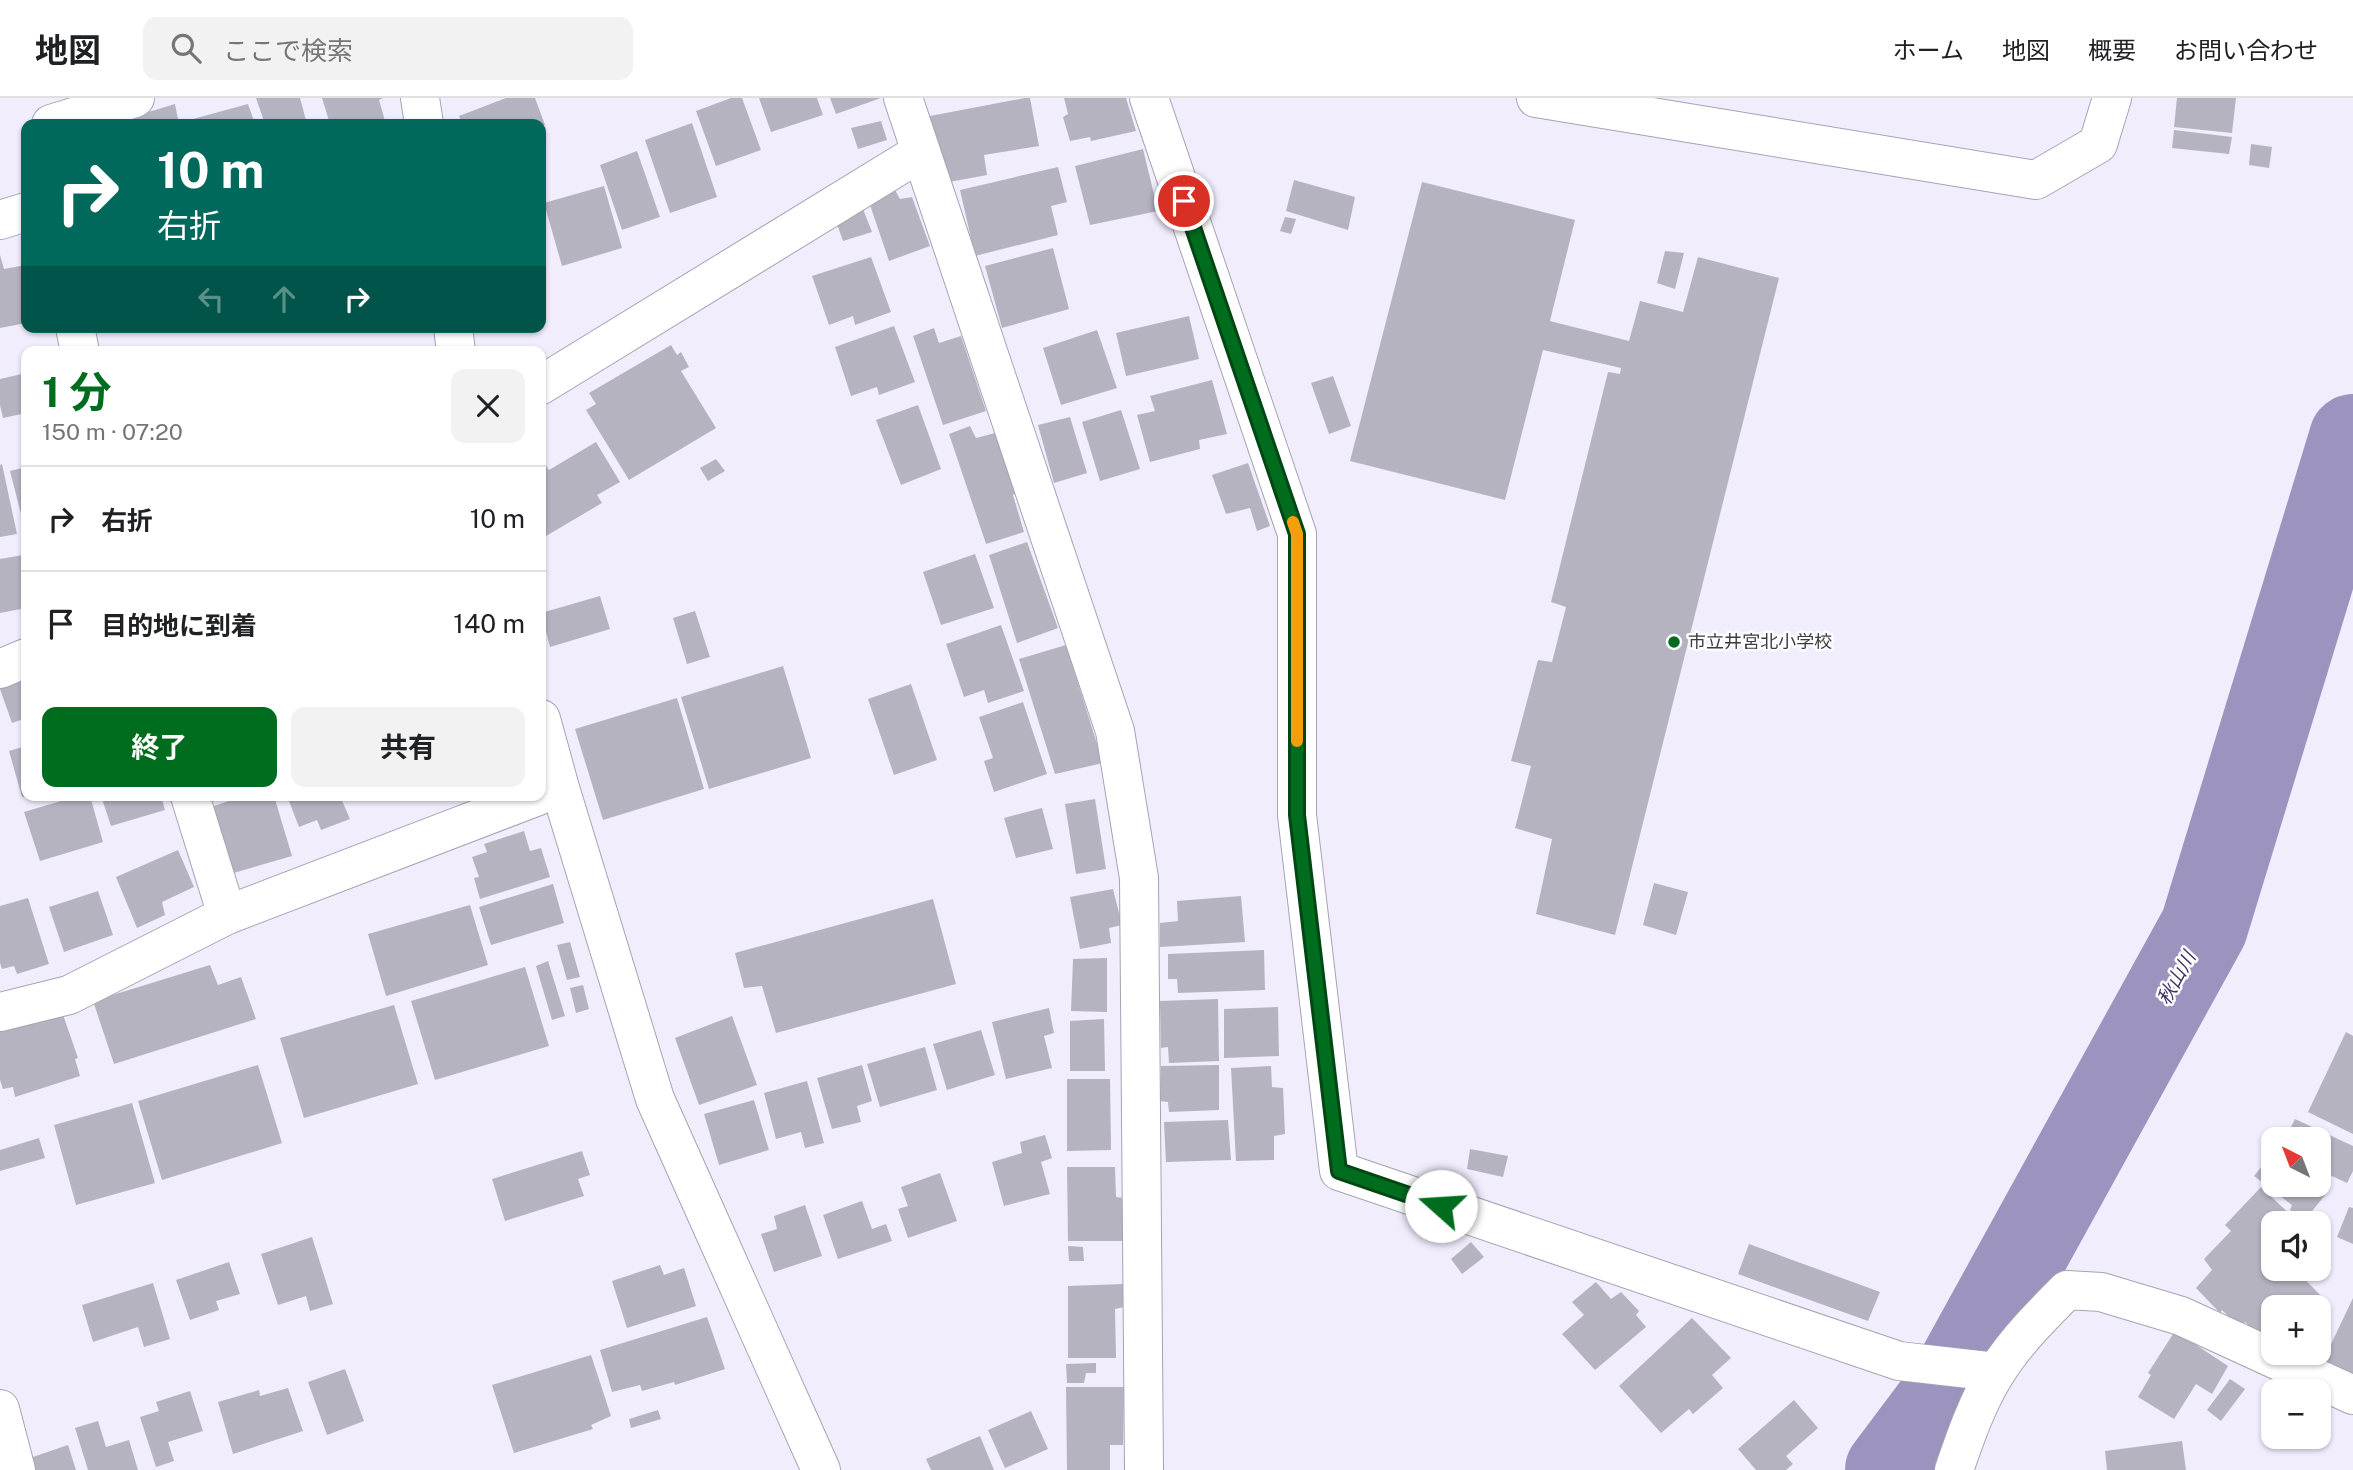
<!DOCTYPE html>
<html lang="ja">
<meta charset="utf-8">
<style>
:root{--surface:#fff;--page:#f2f2f2;--text:#202124;--muted:#757577;--line:#e0e0e0;--accent:#006d1e}
body{margin:0;font-family:"Public Sans","Noto Sans JP",sans-serif;background:var(--page);color:var(--text);height:100vh;display:flex;flex-direction:column;font-size:26px;white-space:nowrap}
*{box-sizing:border-box;margin:0}
p{font-size:23px;color:var(--muted)}
.icon{flex:none;width:38px;height:38px;fill:none;stroke:currentColor;stroke-width:2;stroke-linecap:round;stroke-linejoin:round}
.map{position:relative;flex:1;overflow:hidden}
.panel{position:absolute;left:21px;top:248px;width:525px;height:455px;display:flex;flex-direction:column;background:var(--surface);border-radius:14px;box-shadow:0 2px 5px #0004}
.panel>*{flex:none}
.hud{position:absolute;left:21px;top:21px;width:525px;height:214px;border-radius:14px;box-shadow:0 2px 5px #0004;background:#00695c;color:#fff;overflow:hidden}
.needle{width:46px;rotate:318deg}
.fabs{position:absolute;left:2261px;top:1029px;display:grid;gap:14px}
.fabs a{display:grid;place-items:center;width:70px;height:70px;border-radius:14px;background:var(--surface);box-shadow:0 2px 5px #0004;font-size:35px}
.pin{position:absolute;display:grid;place-items:center;width:60px;height:60px;color:#fff;margin:-30px;border:4px solid #fff;border-radius:50%;box-shadow:0 2px 7px #0007}
.me{position:absolute;width:77px;margin:-38px;rotate:289deg;stroke-linejoin:round;filter:drop-shadow(0 0 5px #0008)}
.turn{display:flex;align-items:center;gap:24px;height:147px;padding:0 21px;font-size:32px}
.turn .icon{width:91px;height:91px;stroke-width:2.5}
.turn b{display:block;font-size:49px;line-height:60px}
.lanes{display:flex;align-items:center;height:66px;padding:0 21px;background:#0003;justify-content:center;gap:35px;direction:ltr}
.lanes .off{opacity:.35}
.round{display:grid;place-items:center;flex:none;width:74px;height:74px;border-radius:14px;background:var(--page)}
.summary{display:flex;align-items:center;justify-content:space-between;height:119px;padding:0 21px}
h1{font-size:42px;font-weight:700;line-height:52px;color:var(--accent)}
.cta{display:flex;gap:14px;margin-top:auto;padding:14px 21px}
.cta a{flex:1;height:80px;border-radius:14px;background:var(--accent);color:#fff;font-size:28px;font-weight:700;line-height:80px;text-align:center}
.cta a+a{background:var(--page);color:var(--text)}
ul{padding:0;list-style:none}
li{display:flex;align-items:center;gap:21px;height:105px;padding:0 21px;border-top:2px solid var(--line)}
li div{flex:1}
li b{display:block;font-size:26px}
li em{font-style:normal}
header{display:flex;align-items:center;gap:42px;box-sizing:border-box;height:98px;padding:0 35px;background:var(--surface);border-bottom:2px solid var(--line)}
header strong{font-size:33px}
nav{display:flex;gap:38px;margin-inline-start:auto;font-size:24px}
.search{width:490px;height:63px;background:var(--page);display:flex;align-items:center;gap:18px;box-sizing:border-box;padding:0 24px;border-radius:14px;color:var(--muted);font-size:26px}
.map>svg:first-child{display:block}
.lines{fill:none;stroke-linecap:round;stroke-linejoin:round}
.river{stroke:#9d93bf;stroke-width:88}
.building{fill:#b6b3c1}
.minor-casing{stroke:#a6a3b2;stroke-width:40}
.minor{stroke:#fff;stroke-width:38}
.route-casing{stroke:#004714;stroke-width:18}
.route{stroke:#006d1e;stroke-width:12}
.slow{stroke:#f59e0b;stroke-width:12}
.poi-dot{fill:#006d1e;stroke:#fdfdfd;stroke-width:2.5}
.labels{text-anchor:middle;stroke-width:5;stroke-linejoin:round;paint-order:stroke}
.poi-label{font-size:18px;fill:#3c3b41;stroke:#fdfdfd;text-anchor:start}
.water-label{font-size:19px;font-style:italic;fill:#412f67;stroke:#fdfdfd}
</style>
<header>
<strong>地図</strong>
<div class="search"><svg class="icon" aria-label="search" viewBox="0 0 24 24"><circle cx="10" cy="10" r="6"/><path d="M15 15l6 6"/></svg>ここで検索</div>
<nav><a>ホーム</a><a>地図</a><a>概要</a><a>お問い合わせ</a></nav>
</header>
<div class="map">
<svg width="2353" height="1372" viewBox="0 0 2353 1372">
<rect width="100%" height="100%" fill="#f1edfd"/>
<g class="lines">
<path class="river" d="M1889 1372 1949 1292 2204 829 2353 340"/>
</g>
<g class="building">
<path d="M256 0H300L307 26H265Z"/>
<path d="M322 0H383L379 2 386 26H330Z"/>
<path d="M506 0H535L545 27 507 25 462 26 459 18Z"/>
<path d="M731 0H742L761 52 716 68 696 13Z"/>
<path d="M759 0H817L823 17 771 34Z"/>
<path d="M830 0H881L836 16Z"/>
<path d="M1025 0H1030L1039 48 984 57 987 77 944 85 930 18Z"/>
<path d="M1064 0H1126L1136 33 1091 43 1090 39 1070 43 1063 19 1068 16Z"/>
<path d="M2177 0H2236L2232 35 2174 29Z"/>
<path d="M175 6 179 26H131L129 20Z"/>
<path d="M248 6 255 26H195L193 21Z"/>
<path d="M881 23 887 42 858 51 851 30Z"/>
<path d="M692 25 717 99 670 115 645 42Z"/>
<path d="M2174 32 2232 39 2229 56 2172 50Z"/>
<path d="M2251 46 2272 49 2269 70 2249 67Z"/>
<path d="M1143 51 1158 113 1090 127 1075 68Z"/>
<path d="M637 53 660 119 622 132 600 67Z"/>
<path d="M1058 69 1067 104 1051 108 1058 137 975 158 960 92Z"/>
<path d="M1294 82 1355 99 1348 132 1286 113Z"/>
<path d="M1422 84 1575 122 1550 223 1629 243 1640 203 1683 214 1698 159 1779 180 1615 837 1536 816 1552 741 1515 730 1531 668 1511 663 1538 562 1552 564 1566 509 1551 504 1608 274 1620 276 1621 270 1543 252 1505 402 1350 363Z"/>
<path d="M604 88 622 150 562 168 544 105Z"/>
<path d="M895 92 900 101 912 99 930 148 889 163 868 101Z"/>
<path d="M861 106 872 134 843 143 833 115Z"/>
<path d="M1285 119 1296 121 1291 136 1280 133Z"/>
<path d="M1053 150 1069 211 1002 230 985 168Z"/>
<path d="M1665 153 1684 155 1675 191 1657 185Z"/>
<path d="M0 157 4 171 26 167V225L0 230Z"/>
<path d="M871 159 891 214 855 227 853 218 829 227 812 178Z"/>
<path d="M1189 218 1199 261 1126 278 1116 235Z"/>
<path d="M894 228 915 284 879 297 877 289 851 298 835 249Z"/>
<path d="M934 230 939 245 961 238 986 313 943 327 913 238Z"/>
<path d="M1097 232 1117 290 1061 307 1043 250Z"/>
<path d="M671 247 677 257 681 254 689 269 681 273 716 330 629 382 586 312 596 306 589 295Z"/>
<path d="M26 275V315L3 320 0 307V281Z"/>
<path d="M1333 278 1351 328 1329 336 1311 285Z"/>
<path d="M1212 282 1227 336 1199 342 1200 351 1150 364 1137 317 1155 313 1150 298Z"/>
<path d="M918 307 941 371 901 387 876 322Z"/>
<path d="M1121 312 1140 371 1100 383 1082 324Z"/>
<path d="M1070 319 1087 375 1054 385 1038 327Z"/>
<path d="M970 328 976 340 995 335 1017 395 1013 397 1024 434 986 446 949 336Z"/>
<path d="M596 344 620 384 597 397 602 405 541 441V363L542 362 549 372Z"/>
<path d="M716 361 725 373 708 383 700 370Z"/>
<path d="M1248 365 1270 428 1257 433 1250 410 1226 416 1212 377Z"/>
<path d="M2 366 17 436 0 439V367Z"/>
<path d="M26 369V415L21 416 10 373Z"/>
<path d="M1027 444 1058 530 1017 545 989 457Z"/>
<path d="M975 456 994 510 941 527 923 474Z"/>
<path d="M23 457 26 477V510L0 515V461Z"/>
<path d="M600 498 610 531 550 549 541 515Z"/>
<path d="M695 513 710 559 687 566 673 520Z"/>
<path d="M1001 527 1024 593 988 605 984 592 964 599 946 546Z"/>
<path d="M1066 547 1103 665 1055 676 1019 561Z"/>
<path d="M783 568 811 660 709 691 681 599Z"/>
<path d="M26 582V620L12 625 0 591Z"/>
<path d="M911 586 937 662 894 677 868 601Z"/>
<path d="M677 600 704 691 603 722 575 631Z"/>
<path d="M1023 604 1047 676 994 694 984 663 993 660 979 619Z"/>
<path d="M26 648V698L22 699 9 653Z"/>
<path d="M78 698H90L103 744 40 763 24 714Z"/>
<path d="M101 698H161L165 712 111 728Z"/>
<path d="M244 698H274L292 758 230 776 211 709Z"/>
<path d="M287 698H340L350 721 321 732 317 722 299 729Z"/>
<path d="M1095 701 1106 771 1076 776 1065 706Z"/>
<path d="M1042 710 1053 751 1016 760 1004 720Z"/>
<path d="M524 733 530 753 541 750 550 779 480 801 474 780 479 779 472 759 487 754 484 746Z"/>
<path d="M178 752 194 789 162 804 165 817 137 830 116 779Z"/>
<path d="M1654 785 1688 794 1676 837 1643 827Z"/>
<path d="M553 786 564 825 491 847 479 809Z"/>
<path d="M1113 791 1122 827 1109 830 1111 845 1080 851 1070 799Z"/>
<path d="M98 793 113 837 64 854 49 809Z"/>
<path d="M1241 798 1245 844 1160 849V825L1178 823 1177 803Z"/>
<path d="M28 800 49 866 17 876 14 868 2 871 0 865V808Z"/>
<path d="M933 801 956 886 776 935 762 888 744 890 735 855Z"/>
<path d="M470 807 488 867 386 898 368 836Z"/>
<path d="M570 844 580 879 567 882 557 847Z"/>
<path d="M1264 852 1265 892 1178 895 1177 881H1168V856Z"/>
<path d="M1107 860V914L1071 913 1073 861Z"/>
<path d="M548 863 565 918 552 922 536 868Z"/>
<path d="M210 867 218 887 241 879 256 921 114 966 93 903Z"/>
<path d="M525 869 549 948 435 982 411 903Z"/>
<path d="M583 887 589 911 576 915 570 890Z"/>
<path d="M1218 901 1219 963 1169 965 1168 949 1161 950 1160 903Z"/>
<path d="M394 907 418 986 304 1020 280 940Z"/>
<path d="M1278 909 1279 958 1224 960V911Z"/>
<path d="M1049 910 1054 935 1044 938 1052 970 1006 981 992 924Z"/>
<path d="M61 911 78 960 75 961 80 978 15 999 13 989 3 991 0 982V933Z"/>
<path d="M732 918 757 987 699 1007 675 940Z"/>
<path d="M1104 921 1105 973H1070V923Z"/>
<path d="M981 932 995 977 947 992 933 946Z"/>
<path d="M2346 934 2353 938V1036L2308 1014Z"/>
<path d="M925 949 937 992 880 1009 867 966Z"/>
<path d="M258 967 282 1045 162 1082 138 1003Z"/>
<path d="M862 967 872 1003 857 1008 861 1024 832 1031 817 980Z"/>
<path d="M1219 967V1012L1169 1014 1168 1004 1160 1003 1161 968Z"/>
<path d="M1271 968 1272 989 1283 990 1285 1036 1274 1038V1062L1236 1063 1231 970Z"/>
<path d="M1067 981H1110L1111 1052 1067 1053Z"/>
<path d="M807 983 824 1045 805 1050 801 1034 776 1041 764 995Z"/>
<path d="M754 1002 769 1052 719 1067 704 1016Z"/>
<path d="M132 1005 155 1085 76 1107 54 1027Z"/>
<path d="M2295 1021 2353 1048V1073L2347 1085 2319 1072V1041H2285Z"/>
<path d="M1228 1022 1231 1062 1166 1064 1164 1024Z"/>
<path d="M1045 1037 1052 1060 1041 1064 1050 1096 1004 1108 992 1064 1022 1055 1020 1044Z"/>
<path d="M39 1040 45 1060 0 1073V1052Z"/>
<path d="M1470 1051 1508 1058 1503 1079 1467 1071Z"/>
<path d="M582 1053 590 1077 578 1081 584 1098 505 1123 492 1081Z"/>
<path d="M2273 1054V1087H2319V1084L2329 1092 2305 1122 2290 1112 2292 1107 2254 1078Z"/>
<path d="M1067 1069H1115L1116 1099 1124 1100V1143H1068Z"/>
<path d="M940 1075 957 1123 908 1140 898 1111 908 1108 901 1089Z"/>
<path d="M2261 1089 2299 1125H2273V1171H2295L2322 1199 2314 1209H2273V1251L2245 1224 2239 1229 2222 1212 2220 1215 2196 1190 2212 1172 2204 1161 2231 1133 2225 1127Z"/>
<path d="M862 1103 872 1131 886 1126 892 1143 838 1161 823 1117Z"/>
<path d="M805 1107 822 1158 774 1174 761 1136 777 1131 774 1118Z"/>
<path d="M2349 1109 2353 1110V1146L2337 1139Z"/>
<path d="M312 1139 333 1206 310 1213 306 1198 278 1207 261 1156Z"/>
<path d="M1471 1144 1484 1159 1462 1176 1451 1161Z"/>
<path d="M1749 1146 1880 1194 1868 1223 1738 1176Z"/>
<path d="M1068 1148 1083 1149 1084 1163H1069Z"/>
<path d="M229 1164 240 1196 216 1203 219 1212 190 1222 176 1182Z"/>
<path d="M660 1167 664 1177 684 1170 696 1208 627 1230 612 1183Z"/>
<path d="M1596 1184 1611 1201 1621 1194 1639 1213 1636 1217 1646 1229 1595 1272 1562 1236 1584 1217 1572 1204Z"/>
<path d="M153 1185 170 1241 144 1249 138 1229 93 1244 82 1207Z"/>
<path d="M1123 1186 1124 1209 1115 1211 1116 1260H1068V1188Z"/>
<path d="M2353 1200V1279L2322 1265Z"/>
<path d="M707 1219 725 1271 675 1287 674 1284 642 1293 640 1287 612 1294 600 1252Z"/>
<path d="M1692 1220 1731 1260 1712 1277 1723 1290 1693 1316 1689 1311 1661 1335 1619 1288Z"/>
<path d="M2175 1233 2228 1268 2212 1296 2196 1286 2174 1321 2138 1299 2151 1277 2148 1275Z"/>
<path d="M591 1257 611 1318 591 1327 593 1331 514 1355 492 1287Z"/>
<path d="M1096 1265V1275H1086L1084 1285H1067L1066 1266Z"/>
<path d="M345 1271 364 1323 327 1337 308 1284Z"/>
<path d="M2230 1281 2245 1291 2221 1323 2207 1312Z"/>
<path d="M1066 1289H1124L1123 1347H1110V1372H1067Z"/>
<path d="M288 1290 303 1333 233 1356 218 1304 259 1292 260 1298Z"/>
<path d="M190 1293 203 1333 168 1344 174 1363 156 1369 140 1319 159 1313 156 1304Z"/>
<path d="M1794 1302 1818 1330 1786 1358 1793 1366 1786 1372H1756L1738 1351Z"/>
<path d="M658 1312 661 1321 631 1330 629 1321Z"/>
<path d="M1031 1313 1048 1351 1005 1370 988 1332Z"/>
<path d="M98 1323 106 1349 129 1342 138 1372H88L75 1330Z"/>
<path d="M980 1338 994 1372H931L926 1361Z"/>
<path d="M2182 1343 2186 1372H2107L2105 1353Z"/>
<path d="M68 1347 76 1372H34L30 1360Z"/>
</g>
<g class="lines">
<defs>
<g id="minor">
<path d="M420 0 424 26"/>
<path d="M903 0 1115 633 1139 780 1144 1372"/>
<path d="M1149 0 1297 436V717L1339 1073 1899 1263 1996 1274"/>
<path d="M1536 0 2036 82 2098 46 2112 0"/>
<path d="M51 26 135 0"/>
<path d="M0 122 26 114"/>
<path d="M75 229 80 254"/>
<path d="M453 229 456 254"/>
<path d="M541 287 921 54"/>
<path d="M0 571 26 560"/>
<path d="M541 621 560 690 655 1001 821 1372"/>
<path d="M190 698 227 817"/>
<path d="M0 914 69 897 227 817 538 698"/>
<path d="M0 1311 16 1372"/>
<path d="M1954 1372C1965 1340 1978 1302 1997 1273 2016 1243 2042 1217 2067 1192L2101 1194 2181 1218 2353 1297"/>
</g>
</defs>
<use href="#minor" class="minor-casing"/>
<use href="#minor" class="minor"/>
</g>
<g class="lines">
<defs>
<path id="route" d="M1184 103 1297 436V717L1339 1073 1441 1108"/>
</defs>
<use href="#route" class="route-casing"/>
<use href="#route" class="route"/>
<path class="slow" d="M1293 424 1297 436V643"/>
</g>
<circle class="poi-dot" cx="1674" cy="544" r="7"/>
<g class="labels">
<g class="poi-label">
<text x="1688" y="550">市立井宮北小学校</text>
</g>
<g class="water-label">
<text transform="translate(2176 880) rotate(-61)" y="7">秋山川</text>
</g>
</g>
</svg>
<div class="fabs">
<a><svg class="needle" viewBox="-14 -14 28 28"><path d="M0-13l5 13h-10z" fill="#e53935"/><path d="M0 13l5-13h-10z" fill="#757577"/></svg></a>
<a><svg class="icon" aria-label="sound" viewBox="0 0 24 24"><path d="M4 9h4l5-4v14l-5-4H4zM17 9q2 3 0 6"/></svg></a>
<a>+</a>
<a>−</a>
</div>
<div class="pin" style="left:1184px;top:103px;background:#d93025"><svg class="icon" aria-label="arrive" viewBox="0 0 24 24"><path d="M6 21V4h12l-3 4 3 4H6"/></svg></div>
<svg class="me" style="left:1441px;top:1108px" viewBox="-20 -20 40 40"><circle r="19" fill="#fff"/><path d="M0-13L10 11 0 6-10 11z" fill="#006d1e"/></svg>
<div class="hud">
<div class="turn"><svg class="icon" aria-label="right" viewBox="0 0 24 24"><path d="M7 20v-9h11M14 6l5 5-5 5"/></svg><div><b>10 m</b>右折</div></div>
<div class="lanes"><svg class="icon off" aria-label="left" viewBox="0 0 24 24"><path d="M17 20v-9H6M10 6l-5 5 5 5"/></svg><svg class="icon off" aria-label="ahead" viewBox="0 0 24 24"><path d="M12 20V5M6 11l6-6 6 6"/></svg><svg class="icon" aria-label="right" viewBox="0 0 24 24"><path d="M7 20v-9h11M14 6l5 5-5 5"/></svg></div>
</div>
<section class="panel">
<div class="summary"><div><h1>1 分</h1><p>150 m · 07:20</p></div><a class="round"><svg class="icon" aria-label="close" viewBox="0 0 24 24"><path d="M6 6l12 12M18 6L6 18"/></svg></a></div>
<ul>
<li><svg class="icon" aria-label="right" viewBox="0 0 24 24"><path d="M7 20v-9h11M14 6l5 5-5 5"/></svg><div><b>右折</b></div><em>10 m</em></li>
<li><svg class="icon" aria-label="arrive" viewBox="0 0 24 24"><path d="M6 21V4h12l-3 4 3 4H6"/></svg><div><b>目的地に到着</b></div><em>140 m</em></li>
</ul>
<div class="cta"><a>終了</a><a>共有</a></div>
</section>
</div>
